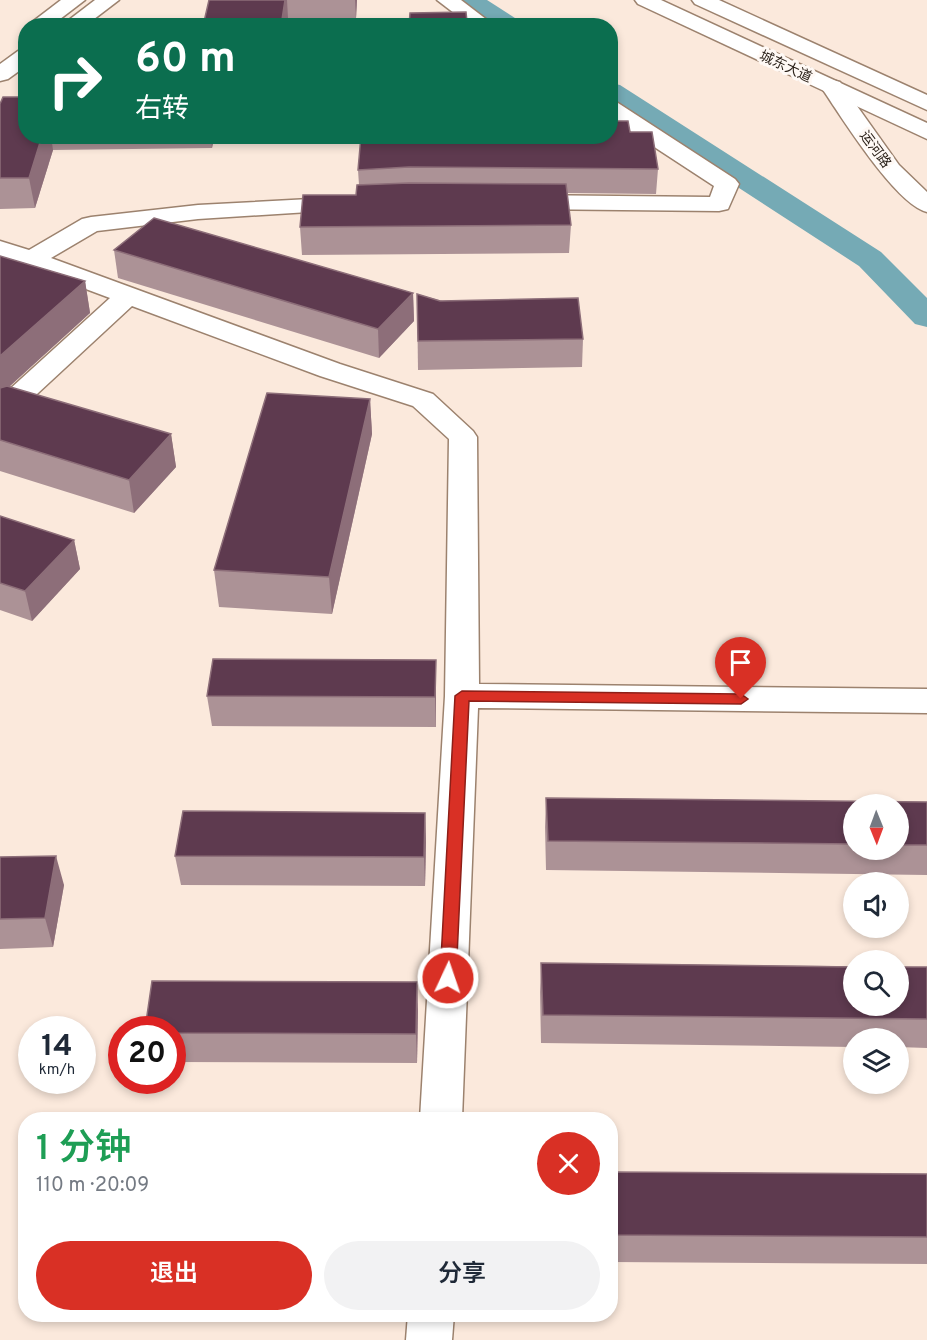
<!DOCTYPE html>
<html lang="zh">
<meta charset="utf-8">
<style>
:root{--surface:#fff;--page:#f2f2f3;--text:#1f2937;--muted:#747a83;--accent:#d93025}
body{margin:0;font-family:Overpass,"Noto Sans SC",sans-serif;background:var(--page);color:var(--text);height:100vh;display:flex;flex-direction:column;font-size:22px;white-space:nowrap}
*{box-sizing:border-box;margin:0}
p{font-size:20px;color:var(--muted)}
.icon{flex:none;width:33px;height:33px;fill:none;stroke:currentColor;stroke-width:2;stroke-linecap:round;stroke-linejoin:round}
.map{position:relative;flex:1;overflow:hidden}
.side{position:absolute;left:18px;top:1112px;width:600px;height:210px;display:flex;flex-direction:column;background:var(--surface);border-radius:24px;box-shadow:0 3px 9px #0003}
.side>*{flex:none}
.top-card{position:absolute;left:18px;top:18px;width:600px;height:126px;border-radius:24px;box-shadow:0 3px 9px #0003;background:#0b6e4f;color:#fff;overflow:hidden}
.needle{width:39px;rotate:179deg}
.controls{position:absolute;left:843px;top:794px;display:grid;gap:12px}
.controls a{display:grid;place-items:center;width:66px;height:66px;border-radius:50%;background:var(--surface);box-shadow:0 3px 9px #0003;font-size:30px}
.speed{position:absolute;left:18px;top:1016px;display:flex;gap:12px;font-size:30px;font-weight:700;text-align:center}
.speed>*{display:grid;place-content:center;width:78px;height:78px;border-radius:50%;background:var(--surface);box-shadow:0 3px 9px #0003;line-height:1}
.speed small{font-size:15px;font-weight:400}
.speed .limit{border:9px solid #d22;background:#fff;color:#111}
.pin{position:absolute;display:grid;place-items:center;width:51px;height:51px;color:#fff;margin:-62px -26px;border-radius:50% 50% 50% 0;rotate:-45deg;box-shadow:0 0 6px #0007}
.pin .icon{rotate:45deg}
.me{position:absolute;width:66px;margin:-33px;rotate:3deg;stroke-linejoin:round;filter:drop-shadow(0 0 4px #0008)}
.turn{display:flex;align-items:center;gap:21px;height:126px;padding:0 18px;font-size:27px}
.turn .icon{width:78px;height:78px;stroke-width:2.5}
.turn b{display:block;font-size:42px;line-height:51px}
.round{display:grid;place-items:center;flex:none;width:63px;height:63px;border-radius:32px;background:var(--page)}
.summary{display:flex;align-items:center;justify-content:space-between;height:102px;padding:0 18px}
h1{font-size:36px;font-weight:600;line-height:45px;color:#1e9e55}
.button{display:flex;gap:12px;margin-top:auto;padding:12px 18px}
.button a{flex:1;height:69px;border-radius:36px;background:var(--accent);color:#fff;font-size:24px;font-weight:600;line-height:69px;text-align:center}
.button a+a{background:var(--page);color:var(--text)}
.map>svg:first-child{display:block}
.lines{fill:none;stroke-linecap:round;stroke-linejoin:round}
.canal{fill:#75aab5;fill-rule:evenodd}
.minor-casing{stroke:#9c826e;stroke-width:3}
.major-casing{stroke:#9c826e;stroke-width:3}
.minor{fill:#fff;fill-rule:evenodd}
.major{fill:#fff;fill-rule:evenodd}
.wall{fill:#ac9296;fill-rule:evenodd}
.shaded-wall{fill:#8d6e79}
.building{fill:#5e3a4f;stroke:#8d6e79;stroke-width:1.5}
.route{fill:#d93025;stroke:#8d1f18;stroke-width:1.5}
.labels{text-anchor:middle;stroke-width:6;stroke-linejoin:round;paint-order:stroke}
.far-street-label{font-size:14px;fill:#2c221a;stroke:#fff9f5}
</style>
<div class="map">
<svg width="927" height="1340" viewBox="0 0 927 1340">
<rect width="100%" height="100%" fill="#fbe9dc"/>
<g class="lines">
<g class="canal">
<path d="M457 0H487L518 20 522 26H491L461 5Z"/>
<path d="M610 83 620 85 881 252 927 298V327L915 324 859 266 610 104Z"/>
</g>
<defs>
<g id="minor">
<path d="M437 0H461L495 26H471Z"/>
<path d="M832 80 840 82 899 165 927 192V212C895 204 841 116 821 87L824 82Z"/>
<path d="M610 101 618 103 735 179 739 184 728 209 719 211 524 209 515 207 512 202 515 197 524 195 710 197 714 186 610 118Z"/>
<path d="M347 197 356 199 359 204 356 209 198 219 97 231 51 258 340 364 433 394 473 431 477 437 479 684 927 689V713L478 708 462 1119H420L445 696 449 439 413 406 320 376 132 306 10 419 0 421V398L110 298 0 257V241L29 250 82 219 91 217 198 205Z"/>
<path d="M408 1314H454L452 1340H406Z"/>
</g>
<g id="major">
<path d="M61 0H85L51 26H27Z"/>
<path d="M95 0H119L85 26H61Z"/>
<path d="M635 0H661L927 123V139L638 4Z"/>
<path d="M692 0H719L927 95V110L695 4Z"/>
<path d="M26 50V66L8 79 0 81V64L18 51Z"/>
</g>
</defs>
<use href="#minor" class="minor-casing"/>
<use href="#major" class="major-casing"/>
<use href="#minor" class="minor"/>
<use href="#major" class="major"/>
</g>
<g class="wall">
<path d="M209 0H357L356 18H288L287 26H203Z"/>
<path d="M0 104 26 136H275V141L213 142 212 148 53 150 35 208 0 209Z"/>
<path d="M630 132 658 169 656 194 567 193 571 225 569 253 302 255 300 227 356 195 359 185 358 170Z"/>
<path d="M114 250 413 293 414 321 379 358 118 278Z"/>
<path d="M0 256 85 281 90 313 9 387 171 434 176 467 134 513 0 471Z"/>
<path d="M417 294 583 339 582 367 418 370Z"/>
<path d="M370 399 372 434 332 614 219 607 214 570Z"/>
<path d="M0 516 74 540 80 569 32 621 0 610Z"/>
<path d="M436 660V727L212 726 207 696Z"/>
<path d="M546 798 927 802V875L546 870 545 827ZM854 804H898V849H854Z"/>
<path d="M425 813 426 842 425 886 181 885 175 856Z"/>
<path d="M0 857 64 885 53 947 0 949Z"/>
<path d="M541 963 927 967V1048L898 1047V1038H854V1047L541 1043 540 992Z"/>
<path d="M418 1010 417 1063 172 1062V1029Z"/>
<path d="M610 1172 927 1174V1264L610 1262Z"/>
</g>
<g class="shaded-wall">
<path d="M285 0H287L288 18 287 26H281Z"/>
<path d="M355 0H357L356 18Z"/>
<path d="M42 136H51L53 150 35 208 29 178Z"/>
<path d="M211 136H213V142L212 148Z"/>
<path d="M85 281 90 313 0 395V356Z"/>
<path d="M413 293 414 321 379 358 378 329Z"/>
<path d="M370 399 372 434 332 614 329 577Z"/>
<path d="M171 434 176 467 134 513 129 480Z"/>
<path d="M74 540 80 569 32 621 25 591Z"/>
<path d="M436 660V727L435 697Z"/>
<path d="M425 813 426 842 425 886 424 857Z"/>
<path d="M56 856 64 885 53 947 45 918Z"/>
<path d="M417 982 418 1010 417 1063 416 1034Z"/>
</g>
<g class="building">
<path d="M209 0H285L281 26H203Z"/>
<path d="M466 12 467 22H504V26H409L410 13Z"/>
<path d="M3 97H26V136H42L29 178H0V104Z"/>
<path d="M610 121H628L630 132H652L658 169 409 167 358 170 361 136H610Z"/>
<path d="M409 183 566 184 571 225 300 227 303 195H356L357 185Z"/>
<path d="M154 218 413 293 378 329 114 250Z"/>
<path d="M0 256 85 281 0 356Z"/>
<path d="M417 294 440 301 578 298 583 339 418 341Z"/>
<path d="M7 386 171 434 129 480 0 440V388Z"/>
<path d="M267 393 370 399 329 577 214 570Z"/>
<path d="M0 516 74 540 25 591 0 583Z"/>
<path d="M213 659 436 660 435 697 207 696Z"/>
<path d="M546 798 927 802V845H898V804H854V844L548 841Z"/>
<path d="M183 811 425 813 424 857 175 856Z"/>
<path d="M56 856 45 918 0 919V857Z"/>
<path d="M541 963 854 967V1005H898V967H927V1019L543 1015Z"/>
<path d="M152 981 417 982 416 1034 172 1033V1029H145Z"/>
<path d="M610 1172 927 1174V1237L610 1235Z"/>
</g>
<path class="route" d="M462 691 741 694 748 699 741 704 469 701 456 978 453 983 448 985 442 983 440 978 455 696Z"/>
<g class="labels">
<g class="far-street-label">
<text transform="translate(786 66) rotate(25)" y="5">城东大道</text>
<text transform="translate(876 149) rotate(54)" y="5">运河路</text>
</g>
</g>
</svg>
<div class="controls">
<a><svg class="needle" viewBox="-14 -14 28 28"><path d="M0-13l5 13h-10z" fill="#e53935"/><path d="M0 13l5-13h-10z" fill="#747a83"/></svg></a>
<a><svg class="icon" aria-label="sound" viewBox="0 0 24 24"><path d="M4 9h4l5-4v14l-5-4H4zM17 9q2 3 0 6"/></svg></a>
<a><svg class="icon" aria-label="search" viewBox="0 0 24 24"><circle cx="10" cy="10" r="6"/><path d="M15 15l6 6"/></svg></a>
<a><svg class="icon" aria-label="layers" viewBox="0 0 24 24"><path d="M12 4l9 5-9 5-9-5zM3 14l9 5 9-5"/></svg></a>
</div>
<div class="speed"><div>14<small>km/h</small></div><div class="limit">20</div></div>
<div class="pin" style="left:741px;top:699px;background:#d93025"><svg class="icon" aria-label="arrive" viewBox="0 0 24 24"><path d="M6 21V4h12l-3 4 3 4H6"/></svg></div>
<svg class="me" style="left:448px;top:978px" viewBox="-20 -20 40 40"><circle r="17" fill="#d93025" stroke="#fff" stroke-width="3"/><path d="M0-11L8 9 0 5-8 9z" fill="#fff"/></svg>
<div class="top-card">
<div class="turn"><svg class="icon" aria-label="right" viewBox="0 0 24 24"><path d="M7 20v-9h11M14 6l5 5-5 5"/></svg><div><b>60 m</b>右转</div></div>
</div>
<section class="side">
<div class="summary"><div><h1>1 分钟</h1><p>110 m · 20:09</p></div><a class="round" style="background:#d93025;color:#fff"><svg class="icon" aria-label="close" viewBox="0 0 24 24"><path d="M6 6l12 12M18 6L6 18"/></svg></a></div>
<div class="button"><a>退出</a><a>分享</a></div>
</section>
</div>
